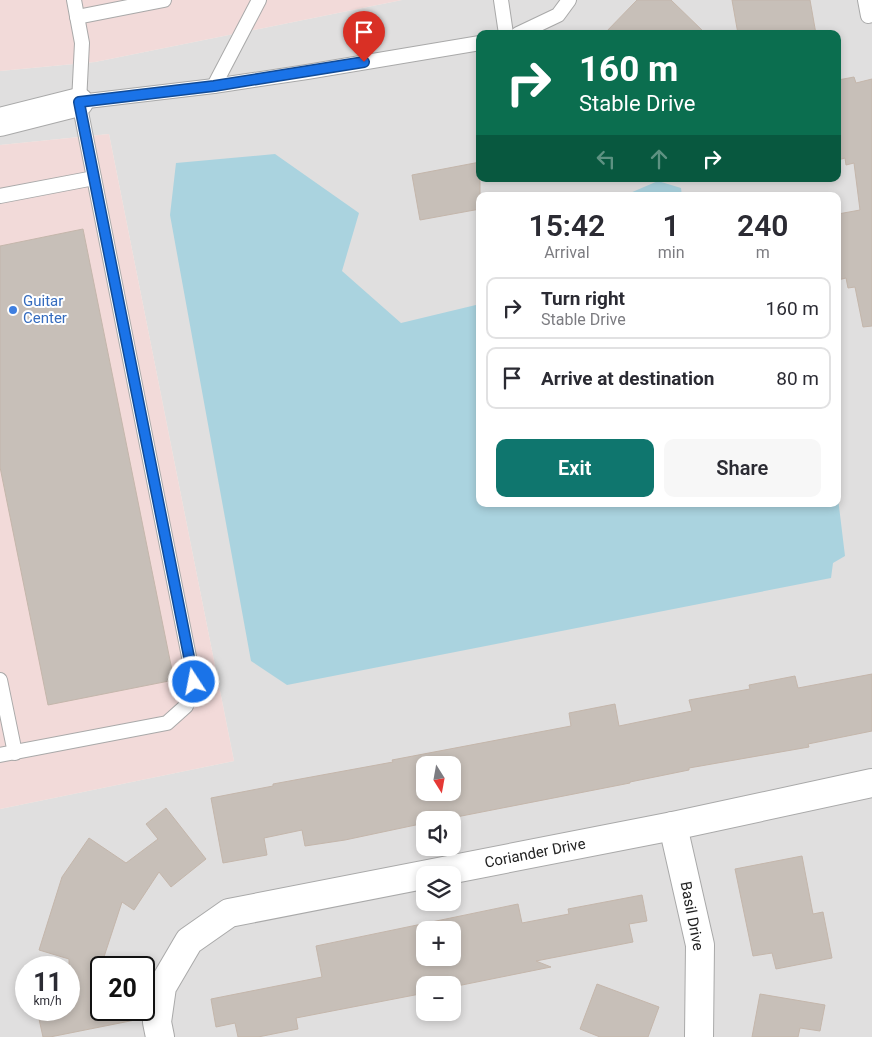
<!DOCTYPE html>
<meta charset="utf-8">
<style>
:root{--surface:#fff;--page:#f7f7f7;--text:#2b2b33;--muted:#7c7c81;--line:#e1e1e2;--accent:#0f766e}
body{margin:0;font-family:Roboto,sans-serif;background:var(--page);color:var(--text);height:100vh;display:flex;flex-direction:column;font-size:19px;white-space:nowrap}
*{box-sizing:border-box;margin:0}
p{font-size:16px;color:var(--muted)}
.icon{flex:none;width:28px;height:28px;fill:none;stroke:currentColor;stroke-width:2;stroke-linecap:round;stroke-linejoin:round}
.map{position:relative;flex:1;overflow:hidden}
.panel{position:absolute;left:476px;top:192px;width:365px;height:315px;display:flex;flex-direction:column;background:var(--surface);border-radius:10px;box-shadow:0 2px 8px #0003}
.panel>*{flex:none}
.top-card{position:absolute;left:476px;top:30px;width:365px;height:152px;border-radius:10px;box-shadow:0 2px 8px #0003;background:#0b6e4f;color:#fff;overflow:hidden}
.needle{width:32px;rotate:169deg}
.controls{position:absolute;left:416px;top:756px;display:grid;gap:10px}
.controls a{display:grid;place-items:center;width:45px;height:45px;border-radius:10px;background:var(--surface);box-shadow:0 2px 8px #0003;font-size:25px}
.speed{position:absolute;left:15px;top:956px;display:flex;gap:10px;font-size:25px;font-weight:700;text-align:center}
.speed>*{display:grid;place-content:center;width:65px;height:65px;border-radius:50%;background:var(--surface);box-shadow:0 2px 8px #0003;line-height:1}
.speed small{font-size:12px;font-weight:400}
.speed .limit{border:2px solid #111;border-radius:8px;background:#fff;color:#111}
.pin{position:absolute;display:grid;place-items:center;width:42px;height:42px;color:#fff;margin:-51px -21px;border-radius:50% 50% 50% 0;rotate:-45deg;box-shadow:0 0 5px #0007}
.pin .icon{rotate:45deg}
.me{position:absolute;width:55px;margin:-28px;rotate:349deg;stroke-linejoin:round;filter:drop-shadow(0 0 4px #0008)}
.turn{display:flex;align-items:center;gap:18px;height:105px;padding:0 20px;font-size:22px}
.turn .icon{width:65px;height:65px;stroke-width:2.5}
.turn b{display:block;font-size:35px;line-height:42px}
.lanes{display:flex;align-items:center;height:48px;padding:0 20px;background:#0003;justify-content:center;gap:25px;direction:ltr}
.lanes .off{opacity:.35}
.eta{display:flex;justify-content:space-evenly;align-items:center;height:85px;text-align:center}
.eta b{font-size:30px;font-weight:600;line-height:35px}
.cta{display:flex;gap:10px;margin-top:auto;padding:10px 20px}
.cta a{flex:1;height:58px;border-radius:10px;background:var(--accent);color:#fff;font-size:20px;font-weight:600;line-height:58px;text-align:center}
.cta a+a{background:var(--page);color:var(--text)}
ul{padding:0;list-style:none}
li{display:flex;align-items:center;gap:15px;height:62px;margin:0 10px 8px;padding:0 10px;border:2px solid var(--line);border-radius:10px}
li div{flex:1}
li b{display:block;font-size:19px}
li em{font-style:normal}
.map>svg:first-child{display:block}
.residential{fill:#e0dfdf;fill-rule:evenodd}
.commercial{fill:#f2dad9}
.water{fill:#aad3df}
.building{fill:#c7bfb8;stroke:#c4b6ab;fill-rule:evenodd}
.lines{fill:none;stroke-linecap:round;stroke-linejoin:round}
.service-casing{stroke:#a9a9a9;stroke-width:16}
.minor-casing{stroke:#a9a9a9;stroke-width:30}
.service{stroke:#fff;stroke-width:14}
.minor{stroke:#fff;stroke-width:28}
.route-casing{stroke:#114b97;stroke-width:12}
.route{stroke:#1a73e8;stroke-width:9}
.shop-dot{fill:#3f7fe0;stroke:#fff;stroke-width:2}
.labels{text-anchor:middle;stroke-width:4;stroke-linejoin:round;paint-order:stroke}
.shop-label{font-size:15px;fill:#366cbe;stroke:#fff;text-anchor:start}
.street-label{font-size:15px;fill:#222;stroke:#fff}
</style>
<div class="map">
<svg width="872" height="1037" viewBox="0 0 872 1037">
<rect width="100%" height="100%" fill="#f2efe9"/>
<path class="residential" d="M402 0H872V1037H0V809L234 761 109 134 0 145V71L95 62ZM480 34H838V179H480ZM480 196H838V504H480ZM425 765H452V792H425ZM425 820H452V848H425ZM425 875H452V902H425ZM425 930H452V958H425ZM26 968H69V1010H26ZM101 968H144V1010H101ZM425 985H452V1012H425Z"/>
<g class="commercial">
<path d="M0 0H402L95 62 0 71Z"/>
<path d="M109 134 234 761 0 809V145Z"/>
</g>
<g class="water">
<path d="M275 154 359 213 342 271 401 323 480 304V504H838V498L845 556 833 563 831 578 287 685 251 661 170 215 176 163Z"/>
<path d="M658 181 681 188 682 196H623Z"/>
</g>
<g class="building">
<path d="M637 0H671L706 34H604Z"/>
<path d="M732 0H810L816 34H738Z"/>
<path d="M854 77 856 83 872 79V326L863 327 855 287 848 288 846 278 838 280V214L860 210 854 163 846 165 845 158 838 160V80Z"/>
<path d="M480 162V209L420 220 412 175Z"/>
<path d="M83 229 174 680 48 705 0 467V246Z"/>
<path d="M872 674V731L808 744 809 747 689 768V770L630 782V783L441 820H425V823L345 840 305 846 302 830 264 838 267 855 223 863 211 798 273 786V784L393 762 392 760 571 726 569 713 615 704 619 726 692 711 689 700 750 689 749 685 795 676 798 688ZM425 765H452V792H425Z"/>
<path d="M166 808 206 859 171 887 159 872 134 910 122 902 99 972 101 983V1010H139L140 1019 50 1037H43L37 1010H69V959L39 950 62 877 89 838 126 863 158 839 146 824Z"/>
<path d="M802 856 813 914 823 912 832 958 776 969 772 953 753 956 735 869Z"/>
<path d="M642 895 647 921 629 924 633 942 536 961 551 967 452 987V985H425V993L296 1018 298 1029 258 1037H238L235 1023 216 1027 211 999 322 977 316 946 518 904 522 923 569 914 568 909ZM425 930H452V958H425Z"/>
<path d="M597 984 659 1007 648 1037H600L580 1029Z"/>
<path d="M760 994 825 1005 820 1031 800 1028 798 1037H752Z"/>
</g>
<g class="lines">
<defs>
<g id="service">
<path d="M501 0 506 34"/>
<path d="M865 0 868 16 872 15"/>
<path d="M77 17 164 0"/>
<path d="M518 34 558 15 569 0"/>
<path d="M214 86 259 0"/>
<path d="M79 102 214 86 307 72 480 43"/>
<path d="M0 196 94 178"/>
<path d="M0 680 15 753"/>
<path d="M0 755 167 723 186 706 194 682 79 102 82 43 74 0"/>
</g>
<g id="minor">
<path d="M0 122 79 102"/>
<path d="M673 826 700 945 699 1037"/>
<path d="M160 1037 157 1022 162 987 189 941 229 913 673 826 872 783"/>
</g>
</defs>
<use href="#service" class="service-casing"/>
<use href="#minor" class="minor-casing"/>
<use href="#service" class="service"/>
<use href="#minor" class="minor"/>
</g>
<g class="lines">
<defs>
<path id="route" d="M194 682 79 102 214 86 364 62"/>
</defs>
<use href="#route" class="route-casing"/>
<use href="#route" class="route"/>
</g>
<circle class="shop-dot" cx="13" cy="310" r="5"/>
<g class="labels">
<g class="shop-label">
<text x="23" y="306">Guitar<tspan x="23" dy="17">Center</tspan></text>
</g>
<g class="street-label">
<text transform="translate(535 853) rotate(-11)" y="5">Coriander Drive</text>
<text transform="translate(692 916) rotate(79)" y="5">Basil Drive</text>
</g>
</g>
</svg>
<div class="controls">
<a><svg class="needle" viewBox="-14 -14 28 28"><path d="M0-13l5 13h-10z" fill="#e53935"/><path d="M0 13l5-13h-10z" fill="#7c7c81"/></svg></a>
<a><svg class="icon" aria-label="sound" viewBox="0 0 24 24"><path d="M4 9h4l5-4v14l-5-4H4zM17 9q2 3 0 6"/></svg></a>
<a><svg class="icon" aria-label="layers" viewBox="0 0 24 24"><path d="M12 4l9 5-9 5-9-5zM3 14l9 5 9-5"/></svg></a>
<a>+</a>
<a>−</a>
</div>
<div class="speed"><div>11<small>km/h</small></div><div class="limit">20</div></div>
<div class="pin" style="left:364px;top:62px;background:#d93025"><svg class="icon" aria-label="arrive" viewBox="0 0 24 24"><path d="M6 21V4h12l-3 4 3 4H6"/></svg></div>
<svg class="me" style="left:194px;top:682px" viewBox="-20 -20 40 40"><circle r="17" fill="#1a73e8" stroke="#fff" stroke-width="3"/><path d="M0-11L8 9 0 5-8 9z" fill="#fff"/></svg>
<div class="top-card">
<div class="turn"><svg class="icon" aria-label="right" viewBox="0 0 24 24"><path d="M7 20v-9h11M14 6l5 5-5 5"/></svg><div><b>160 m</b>Stable Drive</div></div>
<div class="lanes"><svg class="icon off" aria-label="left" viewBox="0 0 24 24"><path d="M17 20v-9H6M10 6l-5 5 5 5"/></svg><svg class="icon off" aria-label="ahead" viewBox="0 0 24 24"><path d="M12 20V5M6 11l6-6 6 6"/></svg><svg class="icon" aria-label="right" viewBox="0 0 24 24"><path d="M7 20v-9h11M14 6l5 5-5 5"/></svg></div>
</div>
<section class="panel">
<div class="eta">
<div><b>15:42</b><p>Arrival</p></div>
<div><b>1</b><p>min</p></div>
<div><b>240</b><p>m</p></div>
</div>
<ul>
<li><svg class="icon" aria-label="right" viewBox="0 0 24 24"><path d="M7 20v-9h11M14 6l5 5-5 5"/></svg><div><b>Turn right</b><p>Stable Drive</p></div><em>160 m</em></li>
<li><svg class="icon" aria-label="arrive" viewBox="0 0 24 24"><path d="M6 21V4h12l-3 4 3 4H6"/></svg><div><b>Arrive at destination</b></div><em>80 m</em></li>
</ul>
<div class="cta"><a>Exit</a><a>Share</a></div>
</section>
</div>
